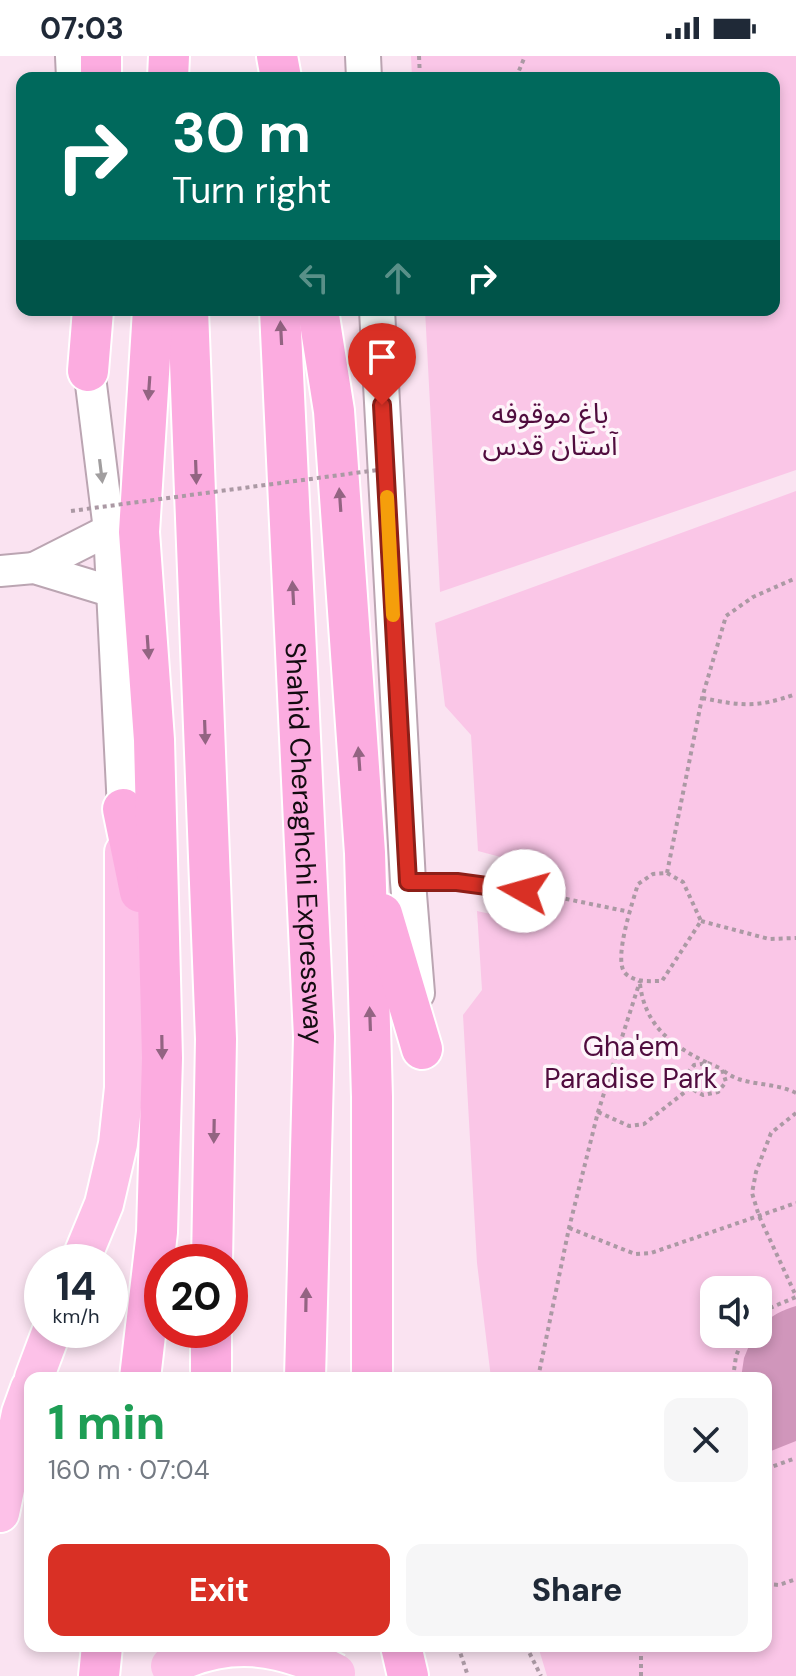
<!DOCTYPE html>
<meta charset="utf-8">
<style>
:root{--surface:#fff;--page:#f6f6f7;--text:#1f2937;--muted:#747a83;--accent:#d93025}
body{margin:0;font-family:"DM Sans","Noto Sans Arabic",sans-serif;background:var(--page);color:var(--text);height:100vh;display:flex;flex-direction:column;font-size:30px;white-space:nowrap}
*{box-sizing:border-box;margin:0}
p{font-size:26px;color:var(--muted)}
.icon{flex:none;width:44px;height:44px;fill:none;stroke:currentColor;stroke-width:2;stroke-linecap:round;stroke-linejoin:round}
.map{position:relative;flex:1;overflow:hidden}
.drawer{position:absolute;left:24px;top:1316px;width:748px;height:280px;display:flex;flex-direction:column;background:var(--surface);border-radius:16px;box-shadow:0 4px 12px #0003}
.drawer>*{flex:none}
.top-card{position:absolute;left:16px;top:16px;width:764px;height:244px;border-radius:16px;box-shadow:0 4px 12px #0003;background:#00695c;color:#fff;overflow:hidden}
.fabs{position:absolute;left:700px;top:1220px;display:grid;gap:16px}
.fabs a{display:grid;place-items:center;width:72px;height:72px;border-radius:16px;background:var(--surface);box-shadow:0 4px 12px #0003;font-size:40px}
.speed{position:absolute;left:24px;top:1188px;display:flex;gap:16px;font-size:40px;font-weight:700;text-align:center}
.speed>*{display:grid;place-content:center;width:104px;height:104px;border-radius:50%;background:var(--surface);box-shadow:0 4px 12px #0003;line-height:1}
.speed small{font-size:20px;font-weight:400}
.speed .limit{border:12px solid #d22;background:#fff;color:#111}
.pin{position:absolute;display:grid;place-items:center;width:68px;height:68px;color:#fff;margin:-82px -34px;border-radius:50% 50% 50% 0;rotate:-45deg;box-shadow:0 0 8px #0007}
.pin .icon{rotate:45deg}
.me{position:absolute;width:88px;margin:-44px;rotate:277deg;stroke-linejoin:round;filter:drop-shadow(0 0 6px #0008)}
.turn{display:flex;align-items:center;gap:28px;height:168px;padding:0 24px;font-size:36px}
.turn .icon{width:104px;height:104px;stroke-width:2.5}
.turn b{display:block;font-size:56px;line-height:68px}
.lanes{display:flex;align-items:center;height:76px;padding:0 24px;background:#0003;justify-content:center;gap:40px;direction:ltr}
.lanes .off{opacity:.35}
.round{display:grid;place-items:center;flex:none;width:84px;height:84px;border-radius:16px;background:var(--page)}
.headline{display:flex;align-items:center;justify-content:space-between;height:136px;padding:0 24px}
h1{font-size:48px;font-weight:800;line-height:60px;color:#1e9e55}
.primary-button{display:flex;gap:16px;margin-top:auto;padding:16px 24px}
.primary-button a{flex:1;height:92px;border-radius:16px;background:var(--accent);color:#fff;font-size:32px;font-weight:800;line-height:92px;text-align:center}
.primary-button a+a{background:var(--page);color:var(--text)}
.status{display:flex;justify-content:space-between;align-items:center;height:56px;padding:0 40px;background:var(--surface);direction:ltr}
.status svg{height:22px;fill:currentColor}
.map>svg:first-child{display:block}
.green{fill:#fac6e7;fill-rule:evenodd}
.water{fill:#d096bb}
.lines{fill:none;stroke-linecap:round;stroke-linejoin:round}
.service-casing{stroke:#bba5b2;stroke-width:16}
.tertiary-casing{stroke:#bba5b2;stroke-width:34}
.secondary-casing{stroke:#bba5b2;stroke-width:38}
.primary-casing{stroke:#fff;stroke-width:42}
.trunk-casing{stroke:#fff;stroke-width:44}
.path{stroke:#ab99a4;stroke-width:4;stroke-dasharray:4 4;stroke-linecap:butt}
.service{stroke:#fff;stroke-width:12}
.tertiary{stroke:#fff;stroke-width:30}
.secondary{stroke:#fff;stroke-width:34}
.primary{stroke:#fdc1e8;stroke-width:38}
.trunk{stroke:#fcace0;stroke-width:40}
.primary-bridge-casing{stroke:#fff;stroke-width:42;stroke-linecap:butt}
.path-bridge{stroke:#ab99a4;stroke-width:4;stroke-dasharray:4 4;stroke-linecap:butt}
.primary-bridge{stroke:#fdc1e8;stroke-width:38}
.oneway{fill:#936482}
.oneway2{fill:#a19e9f}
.route-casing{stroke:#8d1f18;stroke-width:20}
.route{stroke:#d93025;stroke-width:14}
.slow{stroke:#f59e0b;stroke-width:14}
.labels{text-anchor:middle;stroke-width:7;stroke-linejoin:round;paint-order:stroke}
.park-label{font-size:28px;fill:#500c3e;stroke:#fef5fa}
.street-label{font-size:28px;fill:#130c10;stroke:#fef5fa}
</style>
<div class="status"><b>07:03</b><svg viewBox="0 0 49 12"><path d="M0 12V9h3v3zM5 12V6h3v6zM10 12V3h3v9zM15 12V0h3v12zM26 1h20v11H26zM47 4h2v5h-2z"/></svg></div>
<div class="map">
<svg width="796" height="1620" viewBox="0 0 796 1620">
<rect width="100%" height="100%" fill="#fae3f1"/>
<g class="green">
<path d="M411 0H796V414L440 536 425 254H774V22H412Z"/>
<path d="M796 435V1620H547L538 1590H766V1322H491L477 1207 463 959 482 934 477 855 518 864 530 809 478 795 471 679 445 650 435 567ZM714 1234H758V1278H714Z"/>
</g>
<path class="water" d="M796 1250V1385L766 1397V1322H741L744 1302 753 1280 758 1278C763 1262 781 1255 796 1250Z"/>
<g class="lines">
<defs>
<path id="service" d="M411 826H457L524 835"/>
<g id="tertiary">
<path d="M71 0 72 22"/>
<path d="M87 296 109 474 123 753"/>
<path d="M34 512 109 474"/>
<path d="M0 515 34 512 113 536"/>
</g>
<g id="secondary">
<path d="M363 0 364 22"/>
<path d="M377 254 408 826 417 937"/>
</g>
<g id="primary">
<path d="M80 1206 104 1148 118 1088 124 1032V796"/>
<path d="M34 1322 52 1274"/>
<path d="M0 1457 21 1357 30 1332"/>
</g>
<g id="trunk">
<path d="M277 0 281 22"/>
<path d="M101 22V0"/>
<path d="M168 22 169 0"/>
<path d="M188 254 216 983 212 1206"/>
<path id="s1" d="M280 254 314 981 305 1322"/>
<path d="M318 254 334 355 365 797 372 1041V1322"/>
<path d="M88 315 93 254"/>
<path d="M123 753 140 836"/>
<path d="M382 858 422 993"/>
<path d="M140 1322 157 1176 162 1002 154 684 139 476 153 254"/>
<path d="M211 1322V1274"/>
<path d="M401 1590 408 1620"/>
<path d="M99 1620 102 1590"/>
</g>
</defs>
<use href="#service" class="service-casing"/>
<use href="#tertiary" class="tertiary-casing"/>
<use href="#secondary" class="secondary-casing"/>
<use href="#primary" class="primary-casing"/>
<use href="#trunk" class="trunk-casing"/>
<g class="path">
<path d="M419 0 420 22"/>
<path d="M516 22 525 0"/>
<path d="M702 642C743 650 756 652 796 638"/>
<path d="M667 817 702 642 726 560 753 541 796 522"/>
<path d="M667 817 683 826 701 865 662 925C650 925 635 927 625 917 613 903 633 845 638 828L653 818Z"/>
<path d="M542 838 630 856"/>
<path d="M701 865 769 883 796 882"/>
<path d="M640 928C645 970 672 990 708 1007"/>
<path d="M708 1007 722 1013 726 1026 718 1036 703 1039 690 1032 686 1019 694 1009Z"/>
<path d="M724 1015C743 1031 773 1025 796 1037"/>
<path d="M598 1056 629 1070 644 1068 690 1032"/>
<path d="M796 1057 771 1077 756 1116 752 1137 759 1160 796 1240"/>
<path d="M569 1172 635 1198 651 1197 796 1147"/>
<path d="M758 1263 770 1252 796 1241"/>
<path d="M538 1322 569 1172 598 1056 640 925"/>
<path d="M733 1322 736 1300 745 1278"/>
<path d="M766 1413 796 1402"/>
<path d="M766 1528 779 1529 796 1523"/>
<path d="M458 1590 468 1620"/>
<path d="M526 1590 541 1620"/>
<path d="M641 1620V1590"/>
</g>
<use href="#service" class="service"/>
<use href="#tertiary" class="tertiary"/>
<use href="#secondary" class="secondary"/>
<use href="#primary" class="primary"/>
<use href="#trunk" class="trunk"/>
<defs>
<path id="primary-bridge" d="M170 1610C228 1580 280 1588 336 1617"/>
</defs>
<use href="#primary-bridge" class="primary-bridge-casing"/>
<path class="path-bridge" d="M71 455 385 413"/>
<use href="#primary-bridge" class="primary-bridge"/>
</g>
<defs><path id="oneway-solid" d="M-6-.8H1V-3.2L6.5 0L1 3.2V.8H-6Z" transform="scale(2)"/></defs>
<g class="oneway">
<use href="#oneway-solid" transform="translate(281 277) rotate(-93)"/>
<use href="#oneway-solid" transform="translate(149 332) rotate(94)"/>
<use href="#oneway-solid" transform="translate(196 416) rotate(88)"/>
<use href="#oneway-solid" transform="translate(340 444) rotate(-94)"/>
<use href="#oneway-solid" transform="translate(293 537) rotate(-93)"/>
<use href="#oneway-solid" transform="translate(148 591) rotate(86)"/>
<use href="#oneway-solid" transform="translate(205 676) rotate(88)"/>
<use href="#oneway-solid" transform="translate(359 703) rotate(-94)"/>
<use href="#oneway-solid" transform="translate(370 963) rotate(-92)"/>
<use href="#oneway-solid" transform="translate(162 991) rotate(89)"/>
<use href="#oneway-solid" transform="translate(214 1075) rotate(91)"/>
<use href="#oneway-solid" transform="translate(306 1244) rotate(-89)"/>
</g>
<use class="oneway2" href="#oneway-solid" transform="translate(101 415) rotate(83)"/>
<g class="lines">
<defs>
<path id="route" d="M382 349 408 826H457L524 835"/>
</defs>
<use href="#route" class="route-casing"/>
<use href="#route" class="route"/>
<path class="slow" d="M387 441 393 559"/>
</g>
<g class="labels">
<g class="park-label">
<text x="550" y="367">باغ موقوفه<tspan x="550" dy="32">آستان قدس</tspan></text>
<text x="631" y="1000">Gha'em<tspan x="631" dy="32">Paradise Park</tspan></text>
</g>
<g class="street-label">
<text dy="10" stroke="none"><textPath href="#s1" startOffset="534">Shahid Cheraghchi Expressway</textPath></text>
</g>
</g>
</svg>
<div class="fabs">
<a><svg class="icon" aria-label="sound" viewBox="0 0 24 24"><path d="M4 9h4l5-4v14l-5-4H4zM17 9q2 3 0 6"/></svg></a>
</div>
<div class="speed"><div>14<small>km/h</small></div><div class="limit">20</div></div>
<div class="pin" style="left:382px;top:349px;background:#d93025"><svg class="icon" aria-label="arrive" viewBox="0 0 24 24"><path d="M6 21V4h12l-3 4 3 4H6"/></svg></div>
<svg class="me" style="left:524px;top:835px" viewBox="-20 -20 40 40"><circle r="19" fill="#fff"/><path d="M0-13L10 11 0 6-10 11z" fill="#d93025"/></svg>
<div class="top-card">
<div class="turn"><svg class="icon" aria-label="right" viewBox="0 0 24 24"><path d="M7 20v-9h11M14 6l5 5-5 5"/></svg><div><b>30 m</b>Turn right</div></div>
<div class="lanes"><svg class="icon off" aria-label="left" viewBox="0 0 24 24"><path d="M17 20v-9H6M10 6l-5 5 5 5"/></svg><svg class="icon off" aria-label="ahead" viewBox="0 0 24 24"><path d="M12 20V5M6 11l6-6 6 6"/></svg><svg class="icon" aria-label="right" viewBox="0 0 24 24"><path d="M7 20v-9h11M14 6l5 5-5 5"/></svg></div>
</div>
<section class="drawer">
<div class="headline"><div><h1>1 min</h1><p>160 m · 07:04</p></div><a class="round"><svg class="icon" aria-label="close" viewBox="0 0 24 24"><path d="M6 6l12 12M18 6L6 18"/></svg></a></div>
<div class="primary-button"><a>Exit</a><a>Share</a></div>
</section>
</div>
